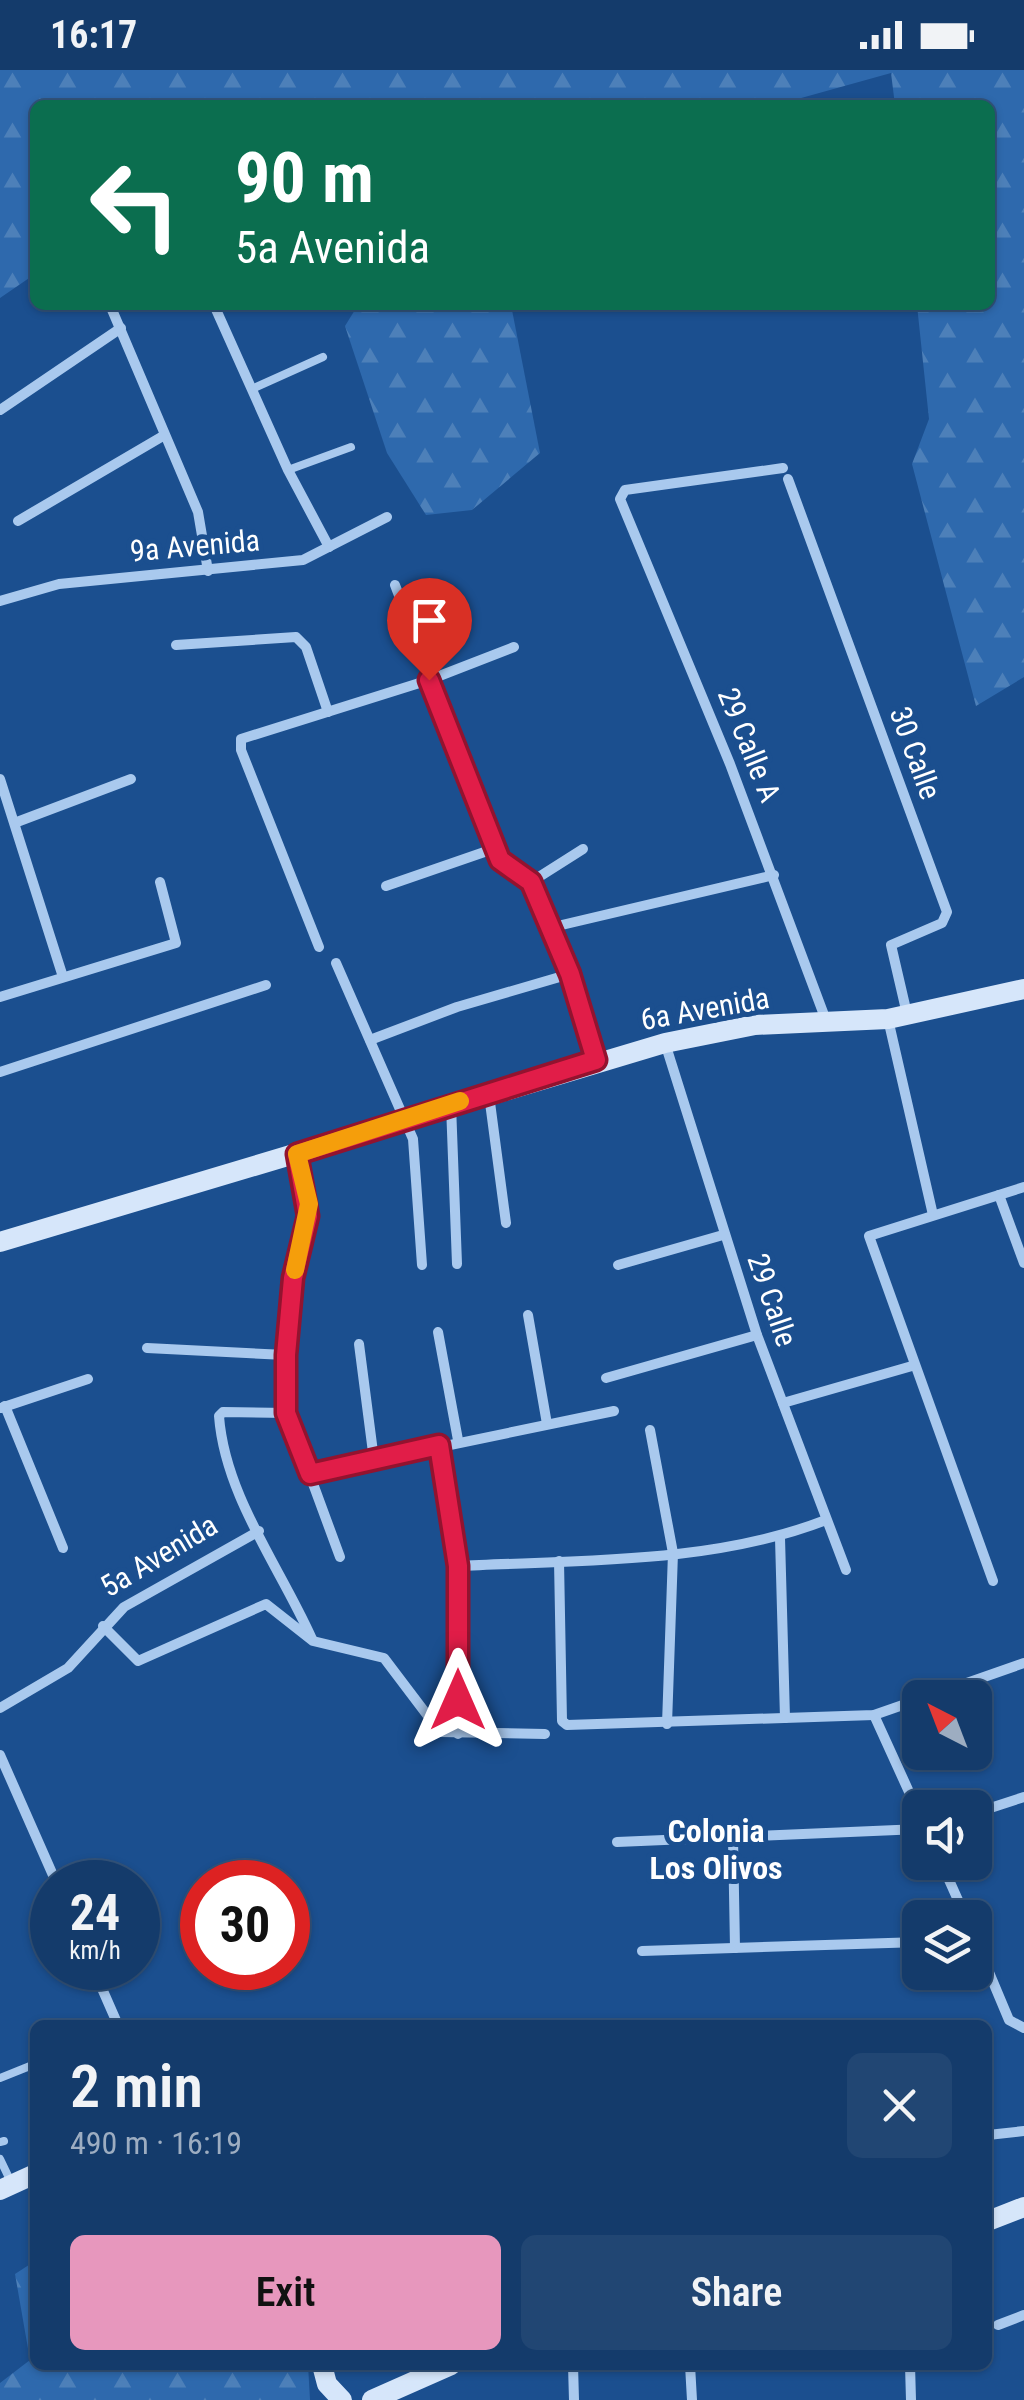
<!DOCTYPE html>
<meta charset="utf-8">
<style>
:root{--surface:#143b6b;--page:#214673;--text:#f1f3f6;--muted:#9dadc1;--line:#33557e;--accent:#e797bd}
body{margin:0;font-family:"Roboto Condensed",sans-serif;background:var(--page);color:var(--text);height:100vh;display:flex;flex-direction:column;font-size:38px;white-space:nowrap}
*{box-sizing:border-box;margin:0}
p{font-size:32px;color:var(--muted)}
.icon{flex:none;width:55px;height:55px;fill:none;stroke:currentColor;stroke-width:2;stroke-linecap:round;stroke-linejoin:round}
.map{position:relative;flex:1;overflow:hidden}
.drawer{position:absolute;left:30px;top:1950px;width:962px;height:350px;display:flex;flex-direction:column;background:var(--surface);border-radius:15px;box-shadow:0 2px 8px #0004,0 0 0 2px var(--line)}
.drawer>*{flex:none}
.banner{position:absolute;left:30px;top:30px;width:965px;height:210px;border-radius:15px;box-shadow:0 2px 8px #0004,0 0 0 2px var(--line);background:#0b6e4f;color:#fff;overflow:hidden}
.needle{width:65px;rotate:318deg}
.buttons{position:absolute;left:902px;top:1610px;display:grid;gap:20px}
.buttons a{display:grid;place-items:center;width:90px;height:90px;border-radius:15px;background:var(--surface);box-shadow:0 2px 8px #0004,0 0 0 2px var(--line);font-size:50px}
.speed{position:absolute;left:30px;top:1790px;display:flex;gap:20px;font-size:50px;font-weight:700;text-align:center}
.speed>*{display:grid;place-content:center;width:130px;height:130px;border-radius:50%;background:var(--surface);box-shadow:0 2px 8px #0004,0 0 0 2px var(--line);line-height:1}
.speed small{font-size:25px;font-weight:400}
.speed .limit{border:15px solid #d22;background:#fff;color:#111}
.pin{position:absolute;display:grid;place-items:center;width:85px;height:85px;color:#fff;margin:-102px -42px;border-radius:50% 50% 50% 0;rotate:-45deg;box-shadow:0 0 10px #0007}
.pin .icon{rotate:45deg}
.me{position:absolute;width:110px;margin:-55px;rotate:0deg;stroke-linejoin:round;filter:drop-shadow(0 0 8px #0008)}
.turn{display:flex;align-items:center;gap:35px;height:210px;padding:0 40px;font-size:45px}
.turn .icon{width:130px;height:130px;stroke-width:2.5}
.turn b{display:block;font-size:70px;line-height:85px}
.round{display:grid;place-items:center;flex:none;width:105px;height:105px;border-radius:15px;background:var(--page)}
.head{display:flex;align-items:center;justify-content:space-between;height:170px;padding:0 40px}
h1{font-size:60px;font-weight:600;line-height:75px}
.primary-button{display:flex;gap:20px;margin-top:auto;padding:20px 40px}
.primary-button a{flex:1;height:115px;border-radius:15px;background:var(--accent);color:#111;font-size:40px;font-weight:600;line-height:115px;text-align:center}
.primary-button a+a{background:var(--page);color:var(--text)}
.status{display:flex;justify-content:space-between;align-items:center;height:70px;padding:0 50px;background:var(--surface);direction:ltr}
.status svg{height:28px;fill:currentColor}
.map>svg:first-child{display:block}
.forest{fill:url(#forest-firs)}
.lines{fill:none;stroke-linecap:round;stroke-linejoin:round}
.lane{stroke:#a9c9ee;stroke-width:8}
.street{stroke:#a9c9ee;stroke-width:10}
.secondary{stroke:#d6e6fa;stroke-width:20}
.route-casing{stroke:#92132f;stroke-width:25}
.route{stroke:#e11d48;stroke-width:18}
.slow{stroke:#f59e0b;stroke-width:18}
.labels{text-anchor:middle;stroke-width:10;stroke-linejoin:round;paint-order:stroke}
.street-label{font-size:30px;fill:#fff;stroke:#1b4f8f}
.neighbourhood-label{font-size:32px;font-weight:bold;fill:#fff;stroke:#1b4f8f}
</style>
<div class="status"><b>16:17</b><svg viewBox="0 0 49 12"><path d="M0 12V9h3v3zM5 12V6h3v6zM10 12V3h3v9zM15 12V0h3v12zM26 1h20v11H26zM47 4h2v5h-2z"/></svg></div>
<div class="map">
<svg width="1024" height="2330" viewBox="0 0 1024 2330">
<defs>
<pattern id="forest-firs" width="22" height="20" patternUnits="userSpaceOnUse" patternTransform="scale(2.5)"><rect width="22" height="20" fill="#2e69ad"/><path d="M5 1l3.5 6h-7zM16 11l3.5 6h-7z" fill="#4d80b9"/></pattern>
</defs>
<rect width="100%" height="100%" fill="#1b4f8f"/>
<g class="forest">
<path d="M0 0H1024V607L976 636 912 394 929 349 917 235H990V35H895L891 3 776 35H35V204L0 228Z"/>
<path d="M358 235H511L540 383 472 440 426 445 387 383 345 256Z"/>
<path d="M35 2191V2295H308L310 2330H0V2313L30 2290 15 2204Z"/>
</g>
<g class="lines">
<g class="lane">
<path d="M254 318 323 287"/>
<path d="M288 400 351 377"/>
<path d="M0 2008 35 1994"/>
<path d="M0 2072 4 2071"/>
<path d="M0 2089 11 2112"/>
</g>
<g class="street">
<path d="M110 235 198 442 208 501"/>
<path d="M214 235 288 400 329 477"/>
<path d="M0 340 121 258"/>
<path d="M783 398 625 420 620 429 730 694 827 953"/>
<path d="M788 409 947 842 942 853 891 875 907 944"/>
<path d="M18 451 163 366"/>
<path d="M395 515 500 790 531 812 570 904 596 991"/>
<path d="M0 531 59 514 303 490 387 447"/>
<path d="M176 575 296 567 306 577 328 642"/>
<path d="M0 709 63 907"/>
<path d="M17 752 131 709"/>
<path d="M531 812 583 779"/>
<path d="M386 816 496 778"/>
<path d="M549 858 774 805"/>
<path d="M319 877 241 680V669L429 610 514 577"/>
<path d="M336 893 413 1069 422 1195"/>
<path d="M0 927 176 873 160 812"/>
<path d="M888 949 933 1145"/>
<path d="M370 970 457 937 570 904"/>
<path d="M665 973 757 1265 846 1500"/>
<path d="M0 1002 266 915"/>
<path d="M489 1025 506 1153"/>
<path d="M451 1035 457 1194"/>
<path d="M297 1084 308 1147 293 1208 286 1285 287 1343 340 1487"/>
<path d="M999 1125 1024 1193"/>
<path d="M618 1195 723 1165"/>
<path d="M528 1245 547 1354"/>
<path d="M438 1262 458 1370"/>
<path d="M359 1274 374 1390"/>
<path d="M147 1278 286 1285"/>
<path d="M606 1308 757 1265"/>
<path d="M783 1333 912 1296"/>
<path d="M5 1336 63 1478"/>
<path d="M1 1338 88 1309"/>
<path d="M287 1343 223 1342 219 1346C225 1426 280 1497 312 1569"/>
<path d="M650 1360 673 1483 667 1654"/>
<path d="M439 1375 457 1496 458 1664"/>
<path d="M310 1404 614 1341"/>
<path d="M780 1468 785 1648"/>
<path d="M559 1491 562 1651 567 1655 874 1645 920 1629"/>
<path d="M457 1496C579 1490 712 1494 826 1450"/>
<path d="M993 1511 869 1166 1024 1117"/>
<path d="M103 1556 138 1591 266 1534 313 1571 384 1588 440 1662 545 1664"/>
<path d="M924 1628 1024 1593"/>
<path d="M0 1638 68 1598 124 1537 259 1461"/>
<path d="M874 1645 920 1746"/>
<path d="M0 1685 56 1812"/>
<path d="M975 1743 1024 1727"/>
<path d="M733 1768 735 1878"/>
<path d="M617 1772 920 1759"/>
<path d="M941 1792 966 1848"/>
<path d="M975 1869 1009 1950 1024 1958"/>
<path d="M642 1881 920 1872"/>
<path d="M93 1898 118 1955"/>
<path d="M988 2065 1024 2061"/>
<path d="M998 2255 1024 2245"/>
<path d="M573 2295 574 2330"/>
<path d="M690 2295 692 2330"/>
<path d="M910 2295 911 2330"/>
</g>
<g class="secondary">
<path d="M0 1172 665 973 755 955 888 949 1024 919"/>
<path d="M0 2120 35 2104"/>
<path d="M988 2151 1024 2137"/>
<path d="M322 2295 327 2314 342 2330"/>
<path d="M372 2330 451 2295"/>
</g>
</g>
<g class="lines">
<defs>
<path id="route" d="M429 610 500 790 531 812 570 904 596 990 297 1084 308 1146 293 1208 286 1285V1343L310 1404 439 1375 458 1496V1630"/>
</defs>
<use href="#route" class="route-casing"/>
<use href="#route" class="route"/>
<path class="slow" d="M295 1200 309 1134 297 1084 460 1031"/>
</g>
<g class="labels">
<g class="street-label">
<text transform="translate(195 476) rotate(-5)" y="10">9a Avenida</text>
<text transform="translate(749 675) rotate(68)" y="10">29 Calle A</text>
<text transform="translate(915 683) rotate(70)" y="10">30 Calle</text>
<text transform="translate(705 939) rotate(-10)" y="10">6a Avenida</text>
<text transform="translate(772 1230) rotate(71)" y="10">29 Calle</text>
<text transform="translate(159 1486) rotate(-31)" y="10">5a Avenida</text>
</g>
<g class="neighbourhood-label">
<text x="716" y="1772">Colonia<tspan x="716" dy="37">Los Olivos</tspan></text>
</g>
</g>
</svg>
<div class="buttons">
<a><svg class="needle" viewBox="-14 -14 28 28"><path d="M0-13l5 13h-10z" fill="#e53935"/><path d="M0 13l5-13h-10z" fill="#9dadc1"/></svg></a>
<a><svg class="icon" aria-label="sound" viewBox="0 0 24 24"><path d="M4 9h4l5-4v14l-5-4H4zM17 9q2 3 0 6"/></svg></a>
<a><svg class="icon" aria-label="layers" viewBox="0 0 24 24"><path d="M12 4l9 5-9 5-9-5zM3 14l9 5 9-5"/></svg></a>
</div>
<div class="speed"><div>24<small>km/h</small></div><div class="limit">30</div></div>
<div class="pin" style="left:429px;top:610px;background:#d93025"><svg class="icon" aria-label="arrive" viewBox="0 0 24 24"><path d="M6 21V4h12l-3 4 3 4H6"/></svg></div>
<svg class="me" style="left:458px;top:1630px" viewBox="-20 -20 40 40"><path d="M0-17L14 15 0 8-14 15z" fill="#e11d48" stroke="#fff" stroke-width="4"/></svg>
<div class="banner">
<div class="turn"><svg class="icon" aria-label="left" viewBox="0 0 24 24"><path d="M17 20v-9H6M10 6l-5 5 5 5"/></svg><div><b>90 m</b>5a Avenida</div></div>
</div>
<section class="drawer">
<div class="head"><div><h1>2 min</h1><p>490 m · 16:19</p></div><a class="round"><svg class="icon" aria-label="close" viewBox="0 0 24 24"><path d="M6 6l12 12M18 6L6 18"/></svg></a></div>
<div class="primary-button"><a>Exit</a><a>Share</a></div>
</section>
</div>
